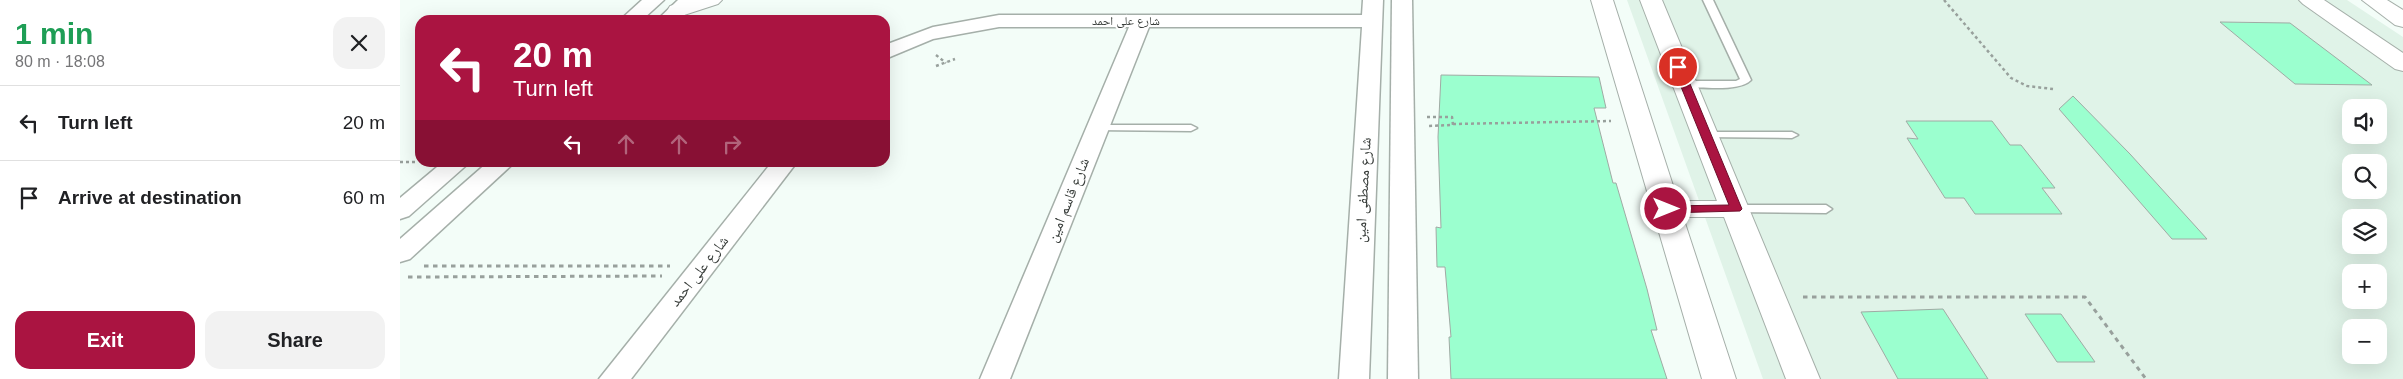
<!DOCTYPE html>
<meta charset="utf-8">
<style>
:root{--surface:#fff;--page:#f2f2f2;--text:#202124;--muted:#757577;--line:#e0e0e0;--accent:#aa1441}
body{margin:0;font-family:Arial,"Noto Naskh Arabic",sans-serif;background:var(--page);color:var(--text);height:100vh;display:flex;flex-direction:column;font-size:19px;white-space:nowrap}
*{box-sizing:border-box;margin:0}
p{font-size:16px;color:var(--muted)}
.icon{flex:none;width:28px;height:28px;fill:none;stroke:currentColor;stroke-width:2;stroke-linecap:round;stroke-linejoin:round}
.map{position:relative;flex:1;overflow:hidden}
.details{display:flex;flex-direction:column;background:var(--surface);width:400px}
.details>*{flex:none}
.guide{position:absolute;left:15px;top:15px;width:475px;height:152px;border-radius:15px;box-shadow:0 5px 20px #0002;background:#aa1441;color:#fff;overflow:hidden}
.tools{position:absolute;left:1942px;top:99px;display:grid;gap:10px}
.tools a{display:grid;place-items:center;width:45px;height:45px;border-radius:10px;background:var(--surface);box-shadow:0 5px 20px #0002;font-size:25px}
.pin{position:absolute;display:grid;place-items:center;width:42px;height:42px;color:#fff;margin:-21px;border:2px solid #fff;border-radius:50%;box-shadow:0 1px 5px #0007}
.me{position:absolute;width:55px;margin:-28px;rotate:90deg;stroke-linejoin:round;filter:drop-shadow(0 0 4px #0008)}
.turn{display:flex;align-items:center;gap:18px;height:105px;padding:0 15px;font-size:22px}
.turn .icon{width:65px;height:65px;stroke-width:2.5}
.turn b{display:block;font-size:35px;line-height:42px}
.lanes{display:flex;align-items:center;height:48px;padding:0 15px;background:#0003;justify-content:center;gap:25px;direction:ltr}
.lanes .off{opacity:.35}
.round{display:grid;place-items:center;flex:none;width:52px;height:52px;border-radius:15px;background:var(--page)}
.head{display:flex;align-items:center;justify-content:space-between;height:85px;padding:0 15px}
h1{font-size:30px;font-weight:700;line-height:38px;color:#1e9e55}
.button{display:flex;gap:10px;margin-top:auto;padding:10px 15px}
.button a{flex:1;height:58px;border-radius:15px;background:var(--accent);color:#fff;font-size:20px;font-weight:700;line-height:58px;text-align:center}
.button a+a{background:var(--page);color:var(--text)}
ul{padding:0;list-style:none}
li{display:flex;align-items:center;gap:15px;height:75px;padding:0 15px;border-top:1px solid var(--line)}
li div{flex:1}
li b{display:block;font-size:19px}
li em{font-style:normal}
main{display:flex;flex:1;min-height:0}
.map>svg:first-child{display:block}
.built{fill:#e0f3e8;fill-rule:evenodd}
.building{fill:#9bffcf;stroke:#a0aaa4}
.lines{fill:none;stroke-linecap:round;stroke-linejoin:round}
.service-casing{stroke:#a5afa9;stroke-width:3}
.minor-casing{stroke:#a5afa9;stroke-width:3}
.tertiary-casing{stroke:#a5afa9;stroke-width:2}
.secondary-casing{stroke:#a5afa9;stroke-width:2}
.path-far1{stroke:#98a09c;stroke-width:2.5;stroke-dasharray:3 3;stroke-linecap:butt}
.path{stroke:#98a09c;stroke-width:3;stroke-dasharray:4.5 4.5;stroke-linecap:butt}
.service{fill:#fff;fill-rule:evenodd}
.minor{fill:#fff;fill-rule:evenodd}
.tertiary{fill:#fff;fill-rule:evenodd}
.secondary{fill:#fff;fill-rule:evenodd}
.route{fill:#aa1441;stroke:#6e0d2a}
.labels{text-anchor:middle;stroke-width:4;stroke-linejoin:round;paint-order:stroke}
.far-street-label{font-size:12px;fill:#373c39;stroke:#fff}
.street-label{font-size:15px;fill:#373c39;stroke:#fff}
</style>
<main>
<section class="details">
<div class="head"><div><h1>1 min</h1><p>80 m · 18:08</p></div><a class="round"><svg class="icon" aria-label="close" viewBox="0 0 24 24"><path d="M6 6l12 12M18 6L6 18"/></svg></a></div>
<ul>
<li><svg class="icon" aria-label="left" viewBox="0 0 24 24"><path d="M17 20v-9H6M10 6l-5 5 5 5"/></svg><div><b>Turn left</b></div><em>20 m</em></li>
<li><svg class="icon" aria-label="arrive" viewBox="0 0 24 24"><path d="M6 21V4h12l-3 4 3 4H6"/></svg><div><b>Arrive at destination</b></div><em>60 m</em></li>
</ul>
<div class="button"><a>Exit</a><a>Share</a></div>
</section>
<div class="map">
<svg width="2003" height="379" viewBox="0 0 2003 379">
<rect width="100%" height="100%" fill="#f3fdf8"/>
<path class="built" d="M1227 0H1947L2003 37V379H1363ZM1951 108H1979V135H1951ZM1951 162H1979V190H1951ZM1951 218H1979V245H1951ZM1951 272H1979V300H1951ZM1951 328H1979V355H1951Z"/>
<g class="building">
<path d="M1820 22 1890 23 1972 85 1895 84Z"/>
<path d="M1041 75 1199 77 1206 108H1194L1213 183H1216L1247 289 1257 330H1251L1267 379H1051L1049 337H1051L1045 267H1037L1036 227 1041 228 1038 137Z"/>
<path d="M1673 96 1730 154 1807 239H1772L1659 109Z"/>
<path d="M1506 121H1592L1610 145H1621L1655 188H1642L1662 214H1575L1564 198H1545L1507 138 1518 139Z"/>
<path d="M1543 309 1588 379H1498L1461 312Z"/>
<path d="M1625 314H1661L1695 362H1657Z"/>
</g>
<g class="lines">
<defs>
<g id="service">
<path d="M1303 0H1313L1351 80C1340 92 1302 87 1285 87L1280 84 1285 81H1336L1340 79Z"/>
<path d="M698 125H791L797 128 791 131 694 130 692 128 694 126Z"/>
<path d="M1306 132H1392L1398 135 1392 138 1302 137 1300 135 1302 133Z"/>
<path d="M1336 205H1426L1432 209 1426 213 1331 212 1330 209 1331 206Z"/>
</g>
<g id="minor">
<path d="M242 0H264L242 20H220Z"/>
<path d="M278 0H300L279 20H257Z"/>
<path d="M963 0H983L969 379H939L962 27H749L610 379H580L729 27H599L533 39 485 59V45L533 27 599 15H962Z"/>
<path d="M992 0H1012L1018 379H988Z"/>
<path d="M43 162H70L9 216 0 219V198Z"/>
<path d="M88 162H115L10 259 0 262V239Z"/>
<path d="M372 162H397L231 379H199Z"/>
</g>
<g id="tertiary">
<path d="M290 0H322L318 4 278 17 270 16 267 11 270 6Z"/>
<path d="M1191 0H1213L1278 201H1317L1240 0H1262L1420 379H1386L1324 217H1283L1336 379H1302Z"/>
</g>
<g id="secondary">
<path d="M1899 0H1924L2003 53V71L1995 69 1903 4Z"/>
<path d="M1962 0H1987L2003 10V27L1995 25Z"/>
</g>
</defs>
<use href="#service" class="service-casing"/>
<use href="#minor" class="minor-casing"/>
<use href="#tertiary" class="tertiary-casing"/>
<use href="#secondary" class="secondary-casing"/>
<g class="path-far1">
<path d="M1544 0 1611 78 1627 86 1653 89"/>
<path d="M536 55 546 63"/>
<path d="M536 66 555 59"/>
<path d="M1027 117H1052L1053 125 1028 126"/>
<path d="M1053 124 1211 121"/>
<path d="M0 162H17"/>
</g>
<g class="path">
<path d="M24 266H270"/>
<path d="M8 277 262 276"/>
<path d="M1403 297H1685L1746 379"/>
</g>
<use href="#service" class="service"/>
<use href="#minor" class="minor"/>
<use href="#tertiary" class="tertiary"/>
<use href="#secondary" class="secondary"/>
</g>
<path class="route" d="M1278 64 1283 67 1342 209 1340 211 1266 213 1260 209 1266 206 1329 205 1273 67Z"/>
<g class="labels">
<g class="far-street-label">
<text x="726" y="25">شارع على احمد</text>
</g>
<g class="street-label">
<text transform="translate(963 190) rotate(-87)" y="5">شارع مصطفى امين</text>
<text transform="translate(668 200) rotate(-68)" y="5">شارع قاسم امين</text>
<text transform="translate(299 271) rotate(-52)" y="5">شارع على احمد</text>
</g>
</g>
</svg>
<div class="tools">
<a><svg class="icon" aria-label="sound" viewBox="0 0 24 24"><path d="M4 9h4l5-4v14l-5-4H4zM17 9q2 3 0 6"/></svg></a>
<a><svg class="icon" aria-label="search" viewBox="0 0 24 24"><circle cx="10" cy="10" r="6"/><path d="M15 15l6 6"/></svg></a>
<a><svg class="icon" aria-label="layers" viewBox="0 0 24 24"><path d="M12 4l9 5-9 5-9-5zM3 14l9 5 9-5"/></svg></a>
<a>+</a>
<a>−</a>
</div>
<div class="pin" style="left:1278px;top:67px;background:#d93025"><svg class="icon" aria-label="arrive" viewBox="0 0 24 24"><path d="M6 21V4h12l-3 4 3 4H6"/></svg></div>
<svg class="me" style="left:1266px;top:209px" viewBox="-20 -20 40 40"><circle r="17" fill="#aa1441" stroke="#fff" stroke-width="3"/><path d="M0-11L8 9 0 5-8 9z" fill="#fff"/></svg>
<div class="guide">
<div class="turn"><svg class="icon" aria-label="left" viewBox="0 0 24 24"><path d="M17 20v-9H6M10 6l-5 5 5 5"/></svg><div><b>20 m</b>Turn left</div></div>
<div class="lanes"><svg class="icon" aria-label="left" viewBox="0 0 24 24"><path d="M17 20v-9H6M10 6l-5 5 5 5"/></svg><svg class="icon off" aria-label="ahead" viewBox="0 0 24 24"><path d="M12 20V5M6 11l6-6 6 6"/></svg><svg class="icon off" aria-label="ahead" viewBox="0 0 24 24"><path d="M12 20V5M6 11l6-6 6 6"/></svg><svg class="icon off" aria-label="right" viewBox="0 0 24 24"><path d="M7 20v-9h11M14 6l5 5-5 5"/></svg></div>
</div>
</div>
</main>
